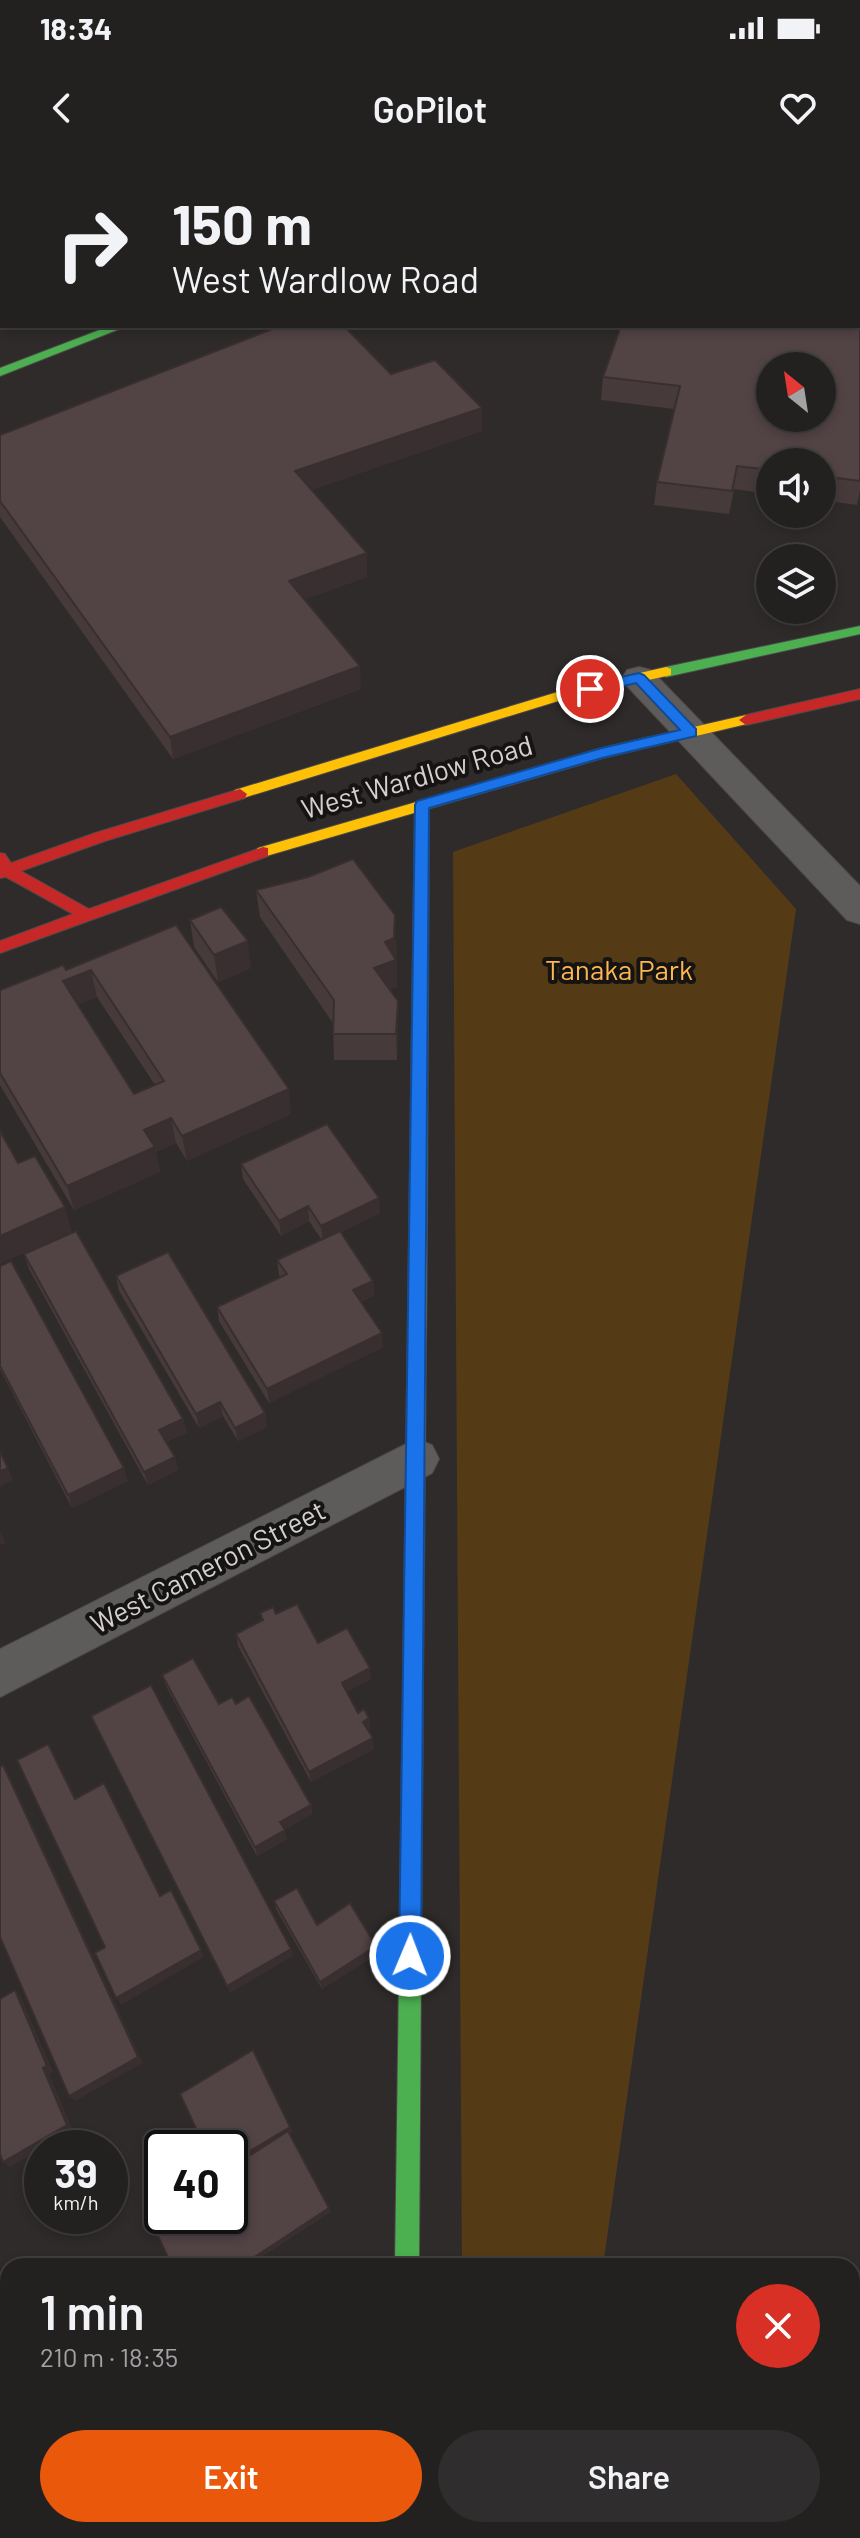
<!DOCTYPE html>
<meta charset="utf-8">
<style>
:root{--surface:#232020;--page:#2f2d2d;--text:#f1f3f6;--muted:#a3a3a5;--line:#403e3e;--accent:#ea580c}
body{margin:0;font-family:Barlow,sans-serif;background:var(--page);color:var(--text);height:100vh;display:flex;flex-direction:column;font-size:30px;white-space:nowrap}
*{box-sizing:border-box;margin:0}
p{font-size:26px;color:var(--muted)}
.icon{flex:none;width:44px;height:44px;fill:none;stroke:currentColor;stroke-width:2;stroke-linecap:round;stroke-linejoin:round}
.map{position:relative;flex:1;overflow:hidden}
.side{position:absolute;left:0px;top:2098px;width:860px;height:280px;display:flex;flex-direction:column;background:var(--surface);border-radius:24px 24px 0 0;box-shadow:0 4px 12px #0003,0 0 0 2px var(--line)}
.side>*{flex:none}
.guide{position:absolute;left:0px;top:0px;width:860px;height:168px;box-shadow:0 4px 12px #0003,0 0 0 2px var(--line);background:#232020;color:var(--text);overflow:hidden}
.needle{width:52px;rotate:330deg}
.fabs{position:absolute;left:756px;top:192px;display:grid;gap:16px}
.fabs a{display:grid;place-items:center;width:80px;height:80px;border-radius:50%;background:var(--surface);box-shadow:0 4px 12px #0003,0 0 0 2px var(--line);font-size:40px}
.speed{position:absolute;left:24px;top:1970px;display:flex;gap:16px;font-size:40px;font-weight:700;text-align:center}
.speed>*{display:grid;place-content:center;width:104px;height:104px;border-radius:50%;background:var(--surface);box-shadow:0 4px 12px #0003,0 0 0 2px var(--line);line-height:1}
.speed small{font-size:20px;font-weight:400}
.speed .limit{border:4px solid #111;border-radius:12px;background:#fff;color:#111}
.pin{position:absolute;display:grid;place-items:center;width:68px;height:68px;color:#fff;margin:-34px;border:4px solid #fff;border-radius:50%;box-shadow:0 2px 8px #0007}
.me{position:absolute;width:88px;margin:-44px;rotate:1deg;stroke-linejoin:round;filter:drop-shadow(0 0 6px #0008)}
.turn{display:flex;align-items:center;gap:28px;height:168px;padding:0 40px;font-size:36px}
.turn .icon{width:104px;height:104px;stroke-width:2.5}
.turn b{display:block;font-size:56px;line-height:68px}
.round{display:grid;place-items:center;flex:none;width:84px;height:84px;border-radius:42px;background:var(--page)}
.headline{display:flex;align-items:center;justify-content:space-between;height:136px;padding:0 40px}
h1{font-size:48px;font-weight:600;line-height:60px}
.primary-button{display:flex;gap:16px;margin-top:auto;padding:16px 40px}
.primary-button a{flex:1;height:92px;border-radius:48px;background:var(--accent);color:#fff;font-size:32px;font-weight:600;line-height:92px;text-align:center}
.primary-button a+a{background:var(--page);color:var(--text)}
.status{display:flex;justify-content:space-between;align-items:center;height:56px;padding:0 40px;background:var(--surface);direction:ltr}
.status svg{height:22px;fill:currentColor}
header{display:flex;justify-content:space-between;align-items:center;height:104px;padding:0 40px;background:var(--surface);font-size:36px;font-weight:600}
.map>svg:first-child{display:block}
.green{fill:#543b16}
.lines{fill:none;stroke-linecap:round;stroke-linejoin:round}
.street-casing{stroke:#4c4948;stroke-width:2}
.fast-casing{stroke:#4c4948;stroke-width:2}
.slow-casing{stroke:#4c4948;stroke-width:2}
.jam-casing{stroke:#4c4948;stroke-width:2}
.street{fill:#5e5b5b;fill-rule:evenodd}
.fast{fill:#4caf50;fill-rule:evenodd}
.slow{fill:#ffc107;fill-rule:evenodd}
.jam{fill:#c62828;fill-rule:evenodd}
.wall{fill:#473a3b;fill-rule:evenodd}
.shaded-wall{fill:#392f30}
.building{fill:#524345;stroke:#392f30;stroke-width:2;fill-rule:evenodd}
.route{fill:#1a73e8;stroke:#114b97;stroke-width:2}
.labels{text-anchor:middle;stroke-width:8;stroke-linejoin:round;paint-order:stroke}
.street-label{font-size:28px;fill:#d4d0cf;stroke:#161413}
.park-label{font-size:28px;fill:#fdb750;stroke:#161413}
</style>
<div class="status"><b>18:34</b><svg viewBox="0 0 49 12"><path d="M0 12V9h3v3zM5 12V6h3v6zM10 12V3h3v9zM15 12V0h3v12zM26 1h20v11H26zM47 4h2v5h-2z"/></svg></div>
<header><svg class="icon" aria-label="back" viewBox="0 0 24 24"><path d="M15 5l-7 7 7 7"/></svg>GoPilot<svg class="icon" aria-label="heart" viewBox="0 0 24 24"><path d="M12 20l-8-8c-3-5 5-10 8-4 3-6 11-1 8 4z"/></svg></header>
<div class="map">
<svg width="860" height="2378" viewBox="0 0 860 2378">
<rect width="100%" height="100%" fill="#2f2b2b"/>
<g class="green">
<path d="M676 614 796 749 603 2106H462L453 692Z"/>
<path d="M464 2370H566L564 2378H464Z"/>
</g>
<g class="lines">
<defs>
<g id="street">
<path d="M639 507 651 510 860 726V764L847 760 627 526 622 518 627 510Z"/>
<path d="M416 1279 432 1285 439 1299 432 1313 0 1537V1489Z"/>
<rect x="372" y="2370" width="62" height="8"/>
</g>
<g id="fast">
<path d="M110 166H127L0 216V208Z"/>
<path d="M860 466V474L666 517 659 512 666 507Z"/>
<path d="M422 640 429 645 427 1073 424 1078H412L409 1073 415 645Z"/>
<path d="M413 1515 420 1518 423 1525 419 2106H395L403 1525 406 1518Z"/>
</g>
<g id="slow">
<path d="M666 507 671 509V515L568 538 240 639 233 634 235 630 561 531Z"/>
<path d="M746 555 753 560 751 563 603 598 263 697 255 692 258 688 602 588Z"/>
<path d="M418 1066 424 1068 427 1073 423 1525 420 1532 413 1535 406 1532 403 1525 409 1073 412 1068Z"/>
</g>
<g id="jam">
<path d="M860 529V539L746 565 739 560 746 555Z"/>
<path d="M240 629 247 634 245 638 105 681 21 711 89 749 263 687 268 688V696L0 793V781L73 754 6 717 0 718V693L5 694 11 703 95 673Z"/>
</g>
</defs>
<use href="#street" class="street-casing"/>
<use href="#fast" class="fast-casing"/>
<use href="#slow" class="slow-casing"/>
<use href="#jam" class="jam-casing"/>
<use href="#street" class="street"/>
<use href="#fast" class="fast"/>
<use href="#slow" class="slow"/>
<use href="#jam" class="jam"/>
</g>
<g class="wall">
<path d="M860 56V330L857 345 822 340V302H770V334L734 329 729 354 654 345 657 322 674 249 601 240 603 217Z"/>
<path d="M391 214 482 248V271L311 330 367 417 305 439 361 529 173 599 0 357V275Z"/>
<path d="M256 730 396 782 397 827 389 829 398 841 397 900H334L333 863 260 757Z"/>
<path d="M190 760 251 808 218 822 194 787Z"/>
<path d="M176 765 291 954 187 1001 176 983 156 992 160 1012 74 1050 0 925V830L66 810ZM97 837 155 925 134 934 78 845Z"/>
<path d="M241 1004 380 1053 341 1072 373 1121 374 1135 361 1142 383 1187 269 1243 219 1161 217 1147 280 1117 279 1115 277 1100 321 1079 309 1061 281 1076 243 1019Z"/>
<path d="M24 1094 183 1259 187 1273 166 1282 175 1297 178 1310 148 1325 29 1109Z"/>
<path d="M0 1106 128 1321 72 1348 0 1209Z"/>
<path d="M116 1116 265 1253 267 1267 238 1281 223 1256 199 1268 119 1131Z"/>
<path d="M260 1453 276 1454 371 1519 346 1532 358 1553 369 1558 370 1569 368 1570 374 1589 311 1622 238 1486 236 1474 262 1461Z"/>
<path d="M162 1515 219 1544H236L311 1645 312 1654 284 1670 287 1679 257 1696 166 1526Z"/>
<path d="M274 1741 317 1765 377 1794 322 1829 276 1749Z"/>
</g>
<g class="shaded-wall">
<path d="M482 248V271L296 335 295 311Z"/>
<path d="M367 393V417L291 444 289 421Z"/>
<path d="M360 506 361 529 173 599 170 577Z"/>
<path d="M395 755 397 827 375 835 374 808Z"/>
<path d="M248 781 251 808 218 822 214 795Z"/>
<path d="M91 810 97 837 70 848 63 821Z"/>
<path d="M398 841V868L397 900 396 874Z"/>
<path d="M289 929 291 954 187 1001 182 976Z"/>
<path d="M171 958 176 983 156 992 160 1012 74 1050 67 1026 144 970Z"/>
<path d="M379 1038 380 1053 323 1081 321 1066Z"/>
<path d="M308 1046 309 1061 281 1076 279 1061Z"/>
<path d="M65 1047 72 1072 0 1104V1076Z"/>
<path d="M373 1121 374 1135 354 1145 353 1130Z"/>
<path d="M382 1173 383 1187 269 1243 267 1229Z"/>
<path d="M220 1242 223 1256 199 1268 196 1254Z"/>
<path d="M265 1253 267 1267 238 1281 235 1268Z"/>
<path d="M183 1259 187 1273 163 1283 159 1270Z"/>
<path d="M175 1297 178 1310 148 1325 144 1312Z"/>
<path d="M8 1308 13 1320 0 1327V1311Z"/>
<path d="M124 1308 128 1321 72 1348 68 1335Z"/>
<path d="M0 1370 6 1383 0 1385Z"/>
<path d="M370 1508 371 1519 343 1534 342 1523Z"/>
<path d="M369 1558 370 1569 364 1572 363 1562Z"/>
<path d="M373 1578 374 1589 311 1622 309 1612Z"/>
<path d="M3 1605 9 1615 143 1903 75 1941 69 1936Z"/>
<path d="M311 1645 312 1654 282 1671 280 1662Z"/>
<path d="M285 1670 287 1679 257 1696 255 1687Z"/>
<path d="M376 1786 377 1794 322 1829 320 1822Z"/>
<path d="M291 1789 293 1796 230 1833 227 1826Z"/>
<path d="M201 1790 204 1797 121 1845 116 1838Z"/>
<path d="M15 1830 21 1837 53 1912 49 1914 73 1970 10 2007 3 2002 43 1908Z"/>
<path d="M290 1967 293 1972 230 2009V2003Z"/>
<path d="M329 2048 331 2052 248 2106H241Z"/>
<path d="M0 2327 8 2347V2368L0 2348Z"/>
<path d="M9 2370H17L20 2378H12Z"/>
<path d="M81 2370H84L72 2378H68Z"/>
</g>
<g class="building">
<path d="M858 55 860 56V321L822 316V302H770V310L737 306 732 331 657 322 680 226 603 217 621 166H858ZM770 206H822V258H770Z"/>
<path d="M280 166H344L391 214 435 200 482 248 295 311 367 393 289 421 360 506 170 577 0 341V275Z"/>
<path d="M353 699 395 755 394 778 385 782 396 800 374 808 398 841 396 874H333L334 840 256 730 308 717Z"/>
<path d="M221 747 248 781 214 795 190 760Z"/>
<path d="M176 765 289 929 182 976 171 958 144 970 155 987 67 1026 0 913V830L63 805 66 810ZM91 810 164 921 134 934 63 821Z"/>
<path d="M327 964 379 1038 321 1066 308 1046 279 1061 241 1004Z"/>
<path d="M0 971 18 1003 35 996 65 1047 0 1076Z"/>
<path d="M76 1071 183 1259 159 1270 175 1297 144 1312 24 1094Z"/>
<path d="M340 1071 373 1121 353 1130 382 1173 267 1229 217 1147 287 1114 277 1100Z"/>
<path d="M168 1092 265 1253 235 1268 220 1242 196 1254 116 1116Z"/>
<path d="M11 1101 124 1308 68 1335 0 1206V1106Z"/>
<path d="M0 1292 8 1308 0 1311Z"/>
<path d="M297 1444 318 1483 347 1468 370 1508 342 1523 358 1553 364 1549 369 1558 363 1562 373 1578 309 1612 236 1474 263 1460 260 1453 273 1447 276 1454Z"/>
<path d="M193 1498 219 1544 232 1537 236 1544 249 1536 311 1645 280 1662 285 1670 255 1687 162 1515Z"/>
<path d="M151 1525 291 1789 227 1826 91 1556Z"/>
<path d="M48 1584 75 1639 104 1623 160 1736 171 1730 201 1790 116 1838 95 1793 105 1787 17 1600Z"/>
<path d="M3 1605 138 1897 69 1936 0 1777V1607Z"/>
<path d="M297 1728 317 1765 350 1743 376 1786 320 1822 274 1741Z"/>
<path d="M15 1830 47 1906 43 1908 67 1965 3 2002 0 1994V1839Z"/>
<path d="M253 1890 290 1967 230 2003V1988H205L180 1934Z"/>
<path d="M288 1971 329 2048 241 2106H172L150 2059 162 2052V2056H230V2008Z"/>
<path d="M8 2161V2303L0 2283V2166Z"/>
<path d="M0 2348 8 2370 12 2378H0Z"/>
<path d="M34 2370H81L68 2378H38Z"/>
<path d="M193 2370H209L197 2378Z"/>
</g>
<path class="route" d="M639 513 644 515 696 569V576L602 598 429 648 421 1796 418 1803 410 1807 402 1803 399 1796 415 645 417 641 602 588 680 570 636 523 590 534 583 529 585 525Z"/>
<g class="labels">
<g class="street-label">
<text transform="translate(417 617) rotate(-16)" y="10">West Wardlow Road</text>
<text transform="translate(208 1407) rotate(-27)" y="10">West Cameron Street</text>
</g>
<g class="park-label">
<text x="619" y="820">Tanaka Park</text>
</g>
</g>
</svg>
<div class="fabs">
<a><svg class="needle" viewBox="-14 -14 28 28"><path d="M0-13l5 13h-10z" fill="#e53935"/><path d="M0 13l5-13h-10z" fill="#a3a3a5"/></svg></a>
<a><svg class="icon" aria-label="sound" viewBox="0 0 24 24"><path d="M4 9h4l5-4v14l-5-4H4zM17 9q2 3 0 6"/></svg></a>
<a><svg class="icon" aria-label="layers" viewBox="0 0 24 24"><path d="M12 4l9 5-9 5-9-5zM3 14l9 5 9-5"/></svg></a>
</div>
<div class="speed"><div>39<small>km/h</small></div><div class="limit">40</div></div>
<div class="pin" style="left:590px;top:529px;background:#d93025"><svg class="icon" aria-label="arrive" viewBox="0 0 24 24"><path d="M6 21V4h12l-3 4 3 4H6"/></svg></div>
<svg class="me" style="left:410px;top:1796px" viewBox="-20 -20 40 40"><circle r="17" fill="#1a73e8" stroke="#fff" stroke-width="3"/><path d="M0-11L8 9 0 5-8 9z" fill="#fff"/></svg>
<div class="guide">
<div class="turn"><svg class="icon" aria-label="right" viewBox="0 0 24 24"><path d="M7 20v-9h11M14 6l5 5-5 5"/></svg><div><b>150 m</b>West Wardlow Road</div></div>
</div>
<section class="side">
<div class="headline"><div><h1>1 min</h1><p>210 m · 18:35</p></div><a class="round" style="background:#d93025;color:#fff"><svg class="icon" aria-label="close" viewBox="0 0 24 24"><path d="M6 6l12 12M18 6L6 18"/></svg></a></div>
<div class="primary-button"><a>Exit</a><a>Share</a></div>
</section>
</div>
